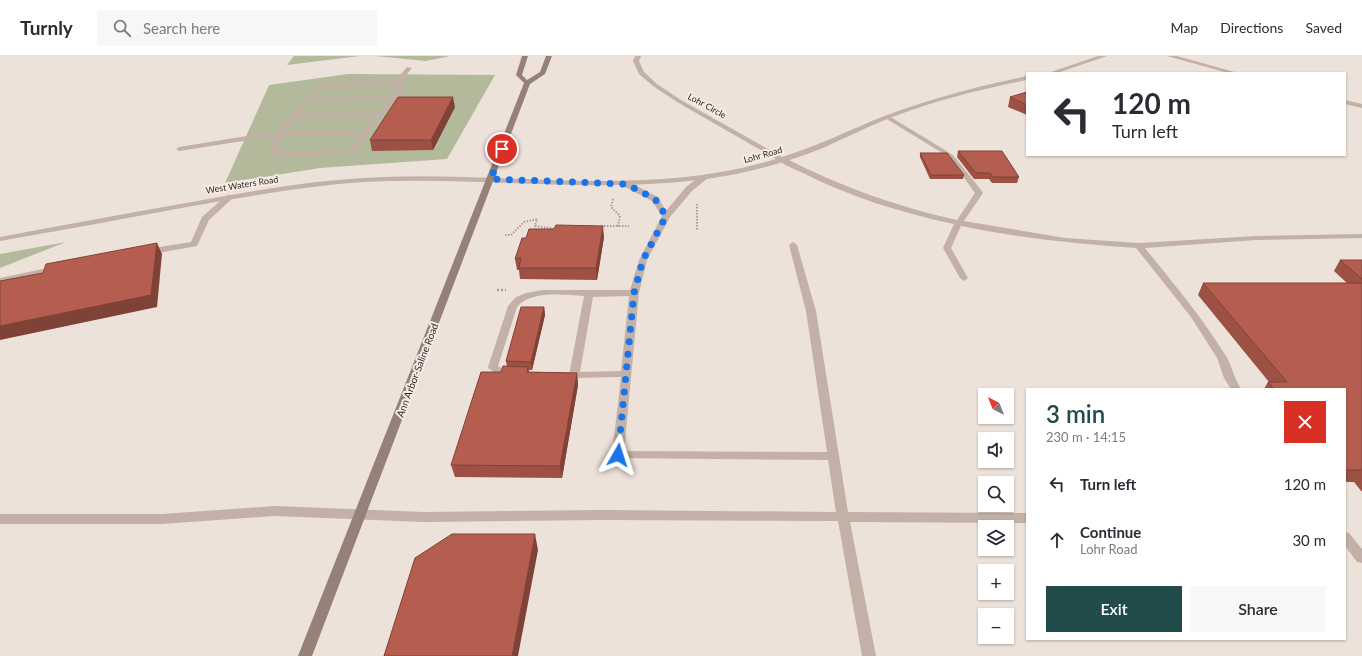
<!DOCTYPE html>
<meta charset="utf-8">
<style>
:root{--surface:#fff;--page:#f7f7f7;--text:#2b2b33;--muted:#7c7c81;--line:#e1e1e2;--accent:#224c4b}
body{margin:0;font-family:Lato,sans-serif;background:var(--page);color:var(--text);height:100vh;display:flex;flex-direction:column;font-size:15px;white-space:nowrap}
*{box-sizing:border-box;margin:0}
p{font-size:13px;color:var(--muted)}
.icon{flex:none;width:22px;height:22px;fill:none;stroke:currentColor;stroke-width:2;stroke-linecap:round;stroke-linejoin:round}
.map{position:relative;flex:1;overflow:hidden}
.sheet{position:absolute;left:1026px;top:332px;width:320px;height:252px;display:flex;flex-direction:column;background:var(--surface);border-radius:0px;box-shadow:0 1px 3px #0004}
.sheet>*{flex:none}
.banner{position:absolute;left:1026px;top:16px;width:320px;height:84px;border-radius:0px;box-shadow:0 1px 3px #0004;background:#fff;color:var(--text);overflow:hidden}
.needle{width:26px;rotate:318deg}
.buttons{position:absolute;left:978px;top:332px;display:grid;gap:8px}
.buttons a{display:grid;place-items:center;width:36px;height:36px;border-radius:0px;background:var(--surface);box-shadow:0 1px 3px #0004;font-size:20px}
.pin{position:absolute;display:grid;place-items:center;width:34px;height:34px;color:#fff;margin:-17px;border:2px solid #fff;border-radius:50%;box-shadow:0 1px 4px #0007}
.me{position:absolute;width:44px;margin:-22px;rotate:6deg;stroke-linejoin:round;filter:drop-shadow(0 0 3px #0008)}
.turn{display:flex;align-items:center;gap:14px;height:84px;padding:0 20px;font-size:18px}
.turn .icon{width:52px;height:52px;stroke-width:2.5}
.turn b{display:block;font-size:28px;line-height:34px}
.round{display:grid;place-items:center;flex:none;width:42px;height:42px;border-radius:0px;background:var(--page)}
.summary{display:flex;align-items:center;justify-content:space-between;height:68px;padding:0 20px}
h1{font-size:24px;font-weight:600;line-height:30px;color:var(--accent)}
.action{display:flex;gap:8px;margin-top:auto;padding:8px 20px}
.action a{flex:1;height:46px;border-radius:0px;background:var(--accent);color:#fff;font-size:16px;font-weight:600;line-height:46px;text-align:center}
.action a+a{background:var(--page);color:var(--text)}
ul{padding:0;list-style:none}
li{display:flex;align-items:center;gap:12px;height:56px;padding:0 20px}
li div{flex:1}
li b{display:block;font-size:15px}
li em{font-style:normal}
header{display:flex;align-items:center;gap:24px;box-sizing:border-box;height:56px;padding:0 20px;background:var(--surface);border-bottom:1px solid var(--line)}
header strong{font-size:19px}
nav{display:flex;gap:22px;margin-inline-start:auto;font-size:14px}
.search{width:280px;height:36px;background:var(--page);display:flex;align-items:center;gap:10px;box-sizing:border-box;padding:0 14px;border-radius:0px;color:var(--muted);font-size:15px}
.map>svg:first-child{display:block}
.green{fill:#b3ba9c}
.lines{fill:none;stroke-linecap:round;stroke-linejoin:round}
.path-far1{stroke:#af9b92;stroke-width:2;stroke-dasharray:1.5 1.5;stroke-linecap:butt}
.path{stroke:#af9b92;stroke-width:2.5;stroke-dasharray:2 2;stroke-linecap:butt}
.service{fill:#c3b1a7;fill-rule:evenodd}
.tertiary{fill:#c3b1a7;fill-rule:evenodd}
.secondary{fill:#968179;fill-rule:evenodd}
.wall{fill:#9c5144}
.shaded-wall{fill:#7f4237}
.building{fill:#b55e4f;stroke:#7f4237}
.route{stroke:#1a73e8;stroke-width:7;stroke-dasharray:0 12.6}
.labels{text-anchor:middle;stroke-width:4;stroke-linejoin:round;paint-order:stroke}
.far-street-label{font-size:9px;fill:#312926;stroke:#f6ece5}
.street-label{font-size:10px;fill:#312926;stroke:#f6ece5}
</style>
<header>
<strong>Turnly</strong>
<div class="search"><svg class="icon" aria-label="search" viewBox="0 0 24 24"><circle cx="10" cy="10" r="6"/><path d="M15 15l6 6"/></svg>Search here</div>
<nav><a>Map</a><a>Directions</a><a>Saved</a></nav>
</header>
<div class="map">
<svg width="1362" height="600" viewBox="0 0 1362 600">
<rect width="100%" height="100%" fill="#ede2d9"/>
<g class="green">
<path d="M294 0H360L287 9Z"/>
<path d="M375 0H450L426 5Z"/>
<path d="M348 18 495 19 447 103 320 112 225 127 269 29Z"/>
<path d="M66 186 0 212V198Z"/>
</g>
<g class="lines">
<g class="path-far1">
<path d="M613 143 611 151 620 160 618 170"/>
<path d="M697 148V174"/>
<path d="M601 170H629"/>
<path d="M581 171 596 170"/>
<path d="M505 179H511L524 166 537 163 535 170 557 173"/>
</g>
<path class="path" d="M497 234H506"/>
<g class="service">
<path d="M1167 0H1177L1238 17H1228Z"/>
<path d="M407 11 412 12 401 26 408 28 353 98 278 100 276 99 271 92 276 80 179 95 176 93 179 91 278 75 315 32 325 27 394 26ZM400 30 392 40 313 41 319 34 326 31ZM389 44 379 57 299 58 310 45ZM376 61 365 75H285L296 62ZM283 79H362L349 95 280 96 277 92Z"/>
<path d="M1345 44 1362 48V52L1345 48Z"/>
<path d="M885 60H889L953 99 982 135 983 137 964 165 1065 182 1139 187 1256 180 1362 178V182L1256 184 1145 192C1173 227 1202 261 1226 300 1232 310 1234 322 1241 333H1231L1224 322 1217 302 1191 261 1136 192C1077 188 1019 182 961 170L951 192 968 222 964 225 960 222 943 192 954 168C902 157 850 141 803 117 795 113 785 110 778 104L779 102H785C840 130 897 151 957 164L975 137 949 101 885 62Z"/>
<path d="M702 119H705L709 121 692 135 670 161 647 204 639 237 624 395 827 396 806 255 789 189 793 186 797 189 816 255 848 456 1027 457V467L850 466 876 600H862L838 465 602 464 424 466 275 460 162 468H0V458H162L275 450 424 456 602 454 836 456 828 404 614 402 612 399 621 321 574 322 569 319 584 240C564 239 531 234 517 251L498 310 509 316 517 317 518 319 517 321H503L489 313 488 311 508 250 516 241 526 237 543 234H630L639 204 662 160 652 145 623 130V126H629L658 141 666 155 686 131ZM629 240 621 315 580 316 593 241Z"/>
<path d="M227 139H230L234 141 209 164 197 190 147 199 143 196 147 193 191 186 202 161Z"/>
<path d="M57 210 60 211 61 213 60 215 0 228V222Z"/>
<path d="M1345 476 1349 477 1362 493V507L1357 506 1345 490Z"/>
</g>
<g class="tertiary">
<path d="M635 0H641L639 5 644 16 657 28 681 44 782 101C818 90 851 73 887 59 932 42 979 30 1027 20V24C981 33 934 45 890 62 867 71 845 82 823 92 785 107 746 118 706 123 592 138 478 120 364 126 304 130 245 141 187 151 124 163 62 174 0 185V181C62 169 124 158 186 147 251 135 318 123 384 121 514 116 649 142 776 103L677 46 653 30 639 18 633 5Z"/>
<path d="M1098 0H1107L1057 17H1048Z"/>
</g>
<path class="secondary" d="M522 0H528L522 19 527 24 540 16 546 0H552L545 18 530 28 312 600H298L524 27 516 19Z"/>
</g>
<g class="wall">
<path d="M1027 36V59L1008 51 1010 41Z"/>
<path d="M455 51 433 94 372 95 370 84Z"/>
<path d="M958 95 1019 121 1017 127H992L989 123H974L957 101Z"/>
<path d="M920 97 964 119 963 123H930L920 101Z"/>
<path d="M604 181 597 224 520 223 519 214H517L515 203Z"/>
<path d="M1340 204H1362V436L1354 426H1345V333H1264L1268 326H1269L1198 239 1203 227H1347L1334 215Z"/>
<path d="M544 251 545 259 532 314H529V316L577 317 578 329 562 422 455 421 451 409 501 316 507 311 506 305Z"/>
</g>
<g class="shaded-wall">
<path d="M453 41 455 51 433 94 431 84Z"/>
<path d="M603 170 604 181 597 224 596 212Z"/>
<path d="M157 187 162 198 157 251 0 284V270Z"/>
<path d="M544 251 545 259 532 314 531 306Z"/>
<path d="M577 317 578 329 562 422 560 410Z"/>
<path d="M535 478 538 494 518 600H512Z"/>
</g>
<g class="building">
<path d="M1027 36V49L1010 41Z"/>
<path d="M398 41H453L431 84H370Z"/>
<path d="M958 95H1002L1019 121H993L990 117H976Z"/>
<path d="M920 97H947L964 119H931Z"/>
<path d="M556 169 603 170 596 212H519L521 202 515 203 522 182H526L529 173H554Z"/>
<path d="M157 187 151 239 0 270V225L43 217 46 208Z"/>
<path d="M1340 204H1362V223Z"/>
<path d="M1203 227H1362V414H1345V333H1274L1268 326H1287Z"/>
<path d="M521 251H544L531 306 506 305Z"/>
<path d="M503 310 528 311 527 316 577 317 560 410 451 409 481 316H501Z"/>
<path d="M452 478H535L512 600H384L415 502Z"/>
</g>
<g class="lines">
<path class="route" d="M502 93 491 123 626 128 655 143 666 160 643 204 634 237 618 399"/>
</g>
<g class="labels">
<g class="far-street-label">
<text transform="translate(707 50) rotate(29)" y="3">Lohr Circle</text>
<text transform="translate(763 99) rotate(-16)" y="3">Lohr Road</text>
<text transform="translate(242 129) rotate(-9)" y="3">West Waters Road</text>
</g>
<g class="street-label">
<text transform="translate(417 314) rotate(-69)" y="4">Ann Arbor-Saline Road</text>
</g>
</g>
</svg>
<div class="buttons">
<a><svg class="needle" viewBox="-14 -14 28 28"><path d="M0-13l5 13h-10z" fill="#e53935"/><path d="M0 13l5-13h-10z" fill="#7c7c81"/></svg></a>
<a><svg class="icon" aria-label="sound" viewBox="0 0 24 24"><path d="M4 9h4l5-4v14l-5-4H4zM17 9q2 3 0 6"/></svg></a>
<a><svg class="icon" aria-label="search" viewBox="0 0 24 24"><circle cx="10" cy="10" r="6"/><path d="M15 15l6 6"/></svg></a>
<a><svg class="icon" aria-label="layers" viewBox="0 0 24 24"><path d="M12 4l9 5-9 5-9-5zM3 14l9 5 9-5"/></svg></a>
<a>+</a>
<a>−</a>
</div>
<div class="pin" style="left:502px;top:93px;background:#d93025"><svg class="icon" aria-label="arrive" viewBox="0 0 24 24"><path d="M6 21V4h12l-3 4 3 4H6"/></svg></div>
<svg class="me" style="left:618px;top:399px" viewBox="-20 -20 40 40"><path d="M0-17L14 15 0 8-14 15z" fill="#1a73e8" stroke="#fff" stroke-width="4"/></svg>
<div class="banner">
<div class="turn"><svg class="icon" aria-label="left" viewBox="0 0 24 24"><path d="M17 20v-9H6M10 6l-5 5 5 5"/></svg><div><b>120 m</b>Turn left</div></div>
</div>
<section class="sheet">
<div class="summary"><div><h1>3 min</h1><p>230 m · 14:15</p></div><a class="round" style="background:#d93025;color:#fff"><svg class="icon" aria-label="close" viewBox="0 0 24 24"><path d="M6 6l12 12M18 6L6 18"/></svg></a></div>
<ul>
<li><svg class="icon" aria-label="left" viewBox="0 0 24 24"><path d="M17 20v-9H6M10 6l-5 5 5 5"/></svg><div><b>Turn left</b></div><em>120 m</em></li>
<li><svg class="icon" aria-label="ahead" viewBox="0 0 24 24"><path d="M12 20V5M6 11l6-6 6 6"/></svg><div><b>Continue</b><p>Lohr Road</p></div><em>30 m</em></li>
</ul>
<div class="action"><a>Exit</a><a>Share</a></div>
</section>
</div>
